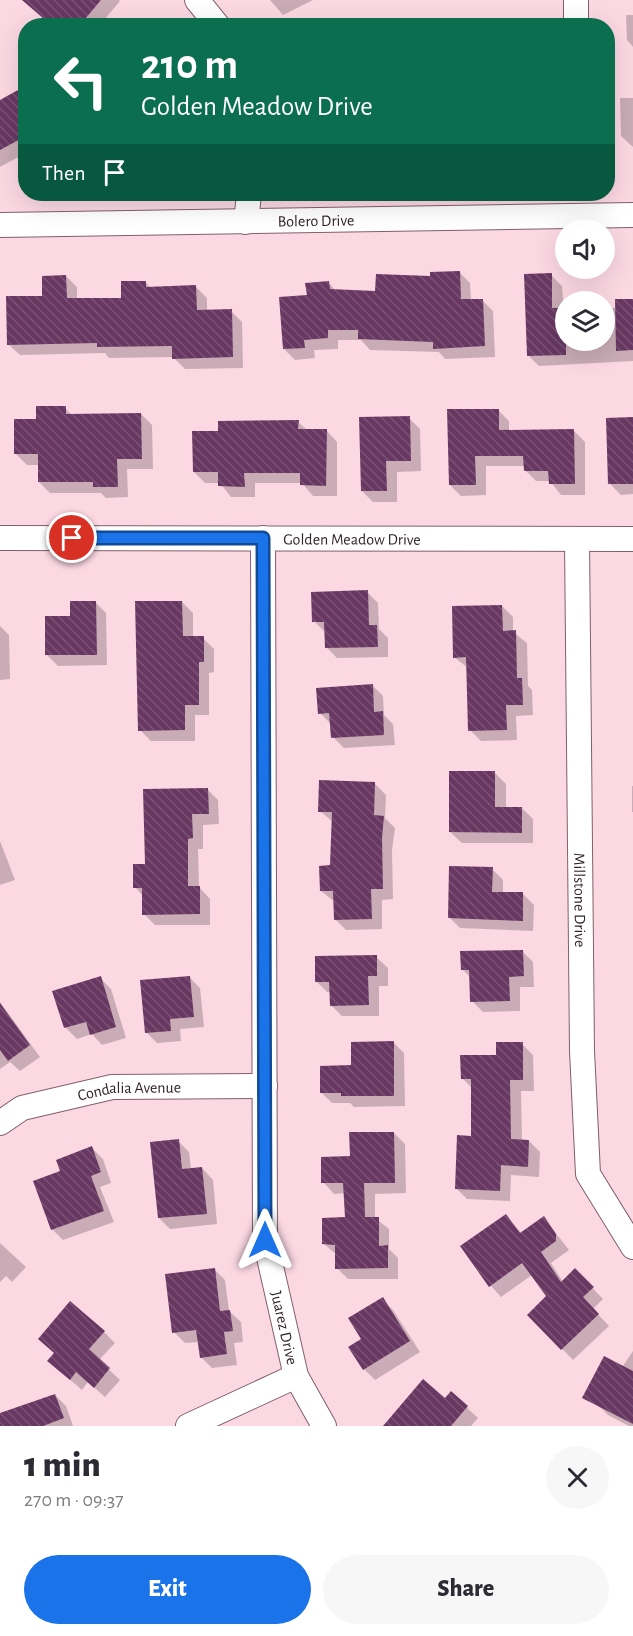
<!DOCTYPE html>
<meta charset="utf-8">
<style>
:root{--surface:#fff;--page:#f7f7f7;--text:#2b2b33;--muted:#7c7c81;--accent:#1a73e8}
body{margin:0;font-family:"Alegreya Sans",sans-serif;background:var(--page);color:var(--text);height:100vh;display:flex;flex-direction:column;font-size:22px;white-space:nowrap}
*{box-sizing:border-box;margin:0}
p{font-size:20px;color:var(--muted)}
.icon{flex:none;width:33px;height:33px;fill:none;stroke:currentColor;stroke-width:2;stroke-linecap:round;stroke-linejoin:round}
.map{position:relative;height:1426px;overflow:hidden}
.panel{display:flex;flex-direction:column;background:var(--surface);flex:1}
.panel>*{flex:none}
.guide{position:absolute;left:18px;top:18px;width:597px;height:183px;border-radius:24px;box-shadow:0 6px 24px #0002;background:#0b6e4f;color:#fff;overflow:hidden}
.controls{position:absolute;left:555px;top:219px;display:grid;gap:12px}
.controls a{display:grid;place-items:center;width:60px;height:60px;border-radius:50%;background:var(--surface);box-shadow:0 6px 24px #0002;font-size:30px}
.pin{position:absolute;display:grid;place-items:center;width:51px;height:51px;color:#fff;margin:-26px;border:3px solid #fff;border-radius:50%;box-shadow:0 2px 6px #0007}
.me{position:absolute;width:66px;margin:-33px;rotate:0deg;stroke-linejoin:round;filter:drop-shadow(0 0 4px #0008)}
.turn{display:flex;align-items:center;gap:21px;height:126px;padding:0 24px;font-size:27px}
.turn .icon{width:78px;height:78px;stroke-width:2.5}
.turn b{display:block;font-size:42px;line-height:51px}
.then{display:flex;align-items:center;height:57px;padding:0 24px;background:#0003;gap:12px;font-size:22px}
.round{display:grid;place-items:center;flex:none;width:63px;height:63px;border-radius:32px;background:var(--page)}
.overview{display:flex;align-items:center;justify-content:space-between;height:102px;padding:0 24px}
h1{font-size:36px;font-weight:800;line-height:45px}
.action{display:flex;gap:12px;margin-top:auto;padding:12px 24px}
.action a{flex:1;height:69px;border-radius:36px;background:var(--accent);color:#fff;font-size:24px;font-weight:800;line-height:69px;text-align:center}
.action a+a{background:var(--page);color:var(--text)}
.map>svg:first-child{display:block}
.shadow{fill:#0003}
.building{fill:url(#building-back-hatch)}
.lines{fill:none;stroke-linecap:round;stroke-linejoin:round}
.minor-casing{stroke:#80606a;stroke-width:26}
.minor{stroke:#fff;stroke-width:24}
.route-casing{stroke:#114b97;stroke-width:15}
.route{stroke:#1a73e8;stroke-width:10}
.labels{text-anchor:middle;stroke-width:6;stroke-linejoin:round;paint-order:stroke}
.street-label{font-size:16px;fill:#322429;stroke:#fff}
</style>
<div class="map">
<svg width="633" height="1426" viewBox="0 0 633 1426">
<defs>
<pattern id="building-back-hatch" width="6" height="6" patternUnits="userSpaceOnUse" patternTransform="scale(1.5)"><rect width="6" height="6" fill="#683863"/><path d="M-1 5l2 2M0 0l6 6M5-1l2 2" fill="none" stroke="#7a5375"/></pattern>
</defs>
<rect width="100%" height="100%" fill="#fcd8e3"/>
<g class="shadow">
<path d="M36 0H119L120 1 99 26H52Z"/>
<path d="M270 0H313L283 15Z"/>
<path d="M626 15H633V47L627 40Z"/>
<path d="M620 98H633V147L621 136Z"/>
<path d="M26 108V157L24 154 0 167V134Z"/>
<path d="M459 272 470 283 471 301 482 300 493 311 495 357 445 359 439 352 370 350 361 340H338V349L314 350 315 358 295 360 284 349 308 297 329 283 336 291 377 292Z"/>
<path d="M551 275 562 286 566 340H604V308H617L633 300V361L539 366 528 355Z"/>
<path d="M66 276 77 287V300L123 299 146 283 151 288 196 287 207 298V312L231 311 242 322 243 368 185 369 173 357 109 358 105 353 20 355 8 344 44 297Z"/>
<path d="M65 408 72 415 141 414 152 425 153 469H127L128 497 106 498 101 493H50L39 482V465H27L16 454 38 420Z"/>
<path d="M498 410 509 421V431H574L585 442V495H561L550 481H536L525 470V466H486V495L461 496 450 485Z"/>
<path d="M409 418 420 429 421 471 397 472V502H373L362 491Z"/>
<path d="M633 419V494L621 495 610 484Z"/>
<path d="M298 422 307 430H326L337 442V496H313L302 483H255V497H231L220 483H205L194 472 220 433Z"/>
<path d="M367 592 378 603 379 629 388 638V657L337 658 326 647 325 632 314 621Z"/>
<path d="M95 602 106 613 107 665 58 666 47 655 72 617Z"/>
<path d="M182 602 193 613V638H203L214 649V672L209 673V715H195V741H151L140 730Z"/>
<path d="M502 606 513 617V632L527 643 528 686 532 690 533 715 516 716 517 740 481 741 470 730 468 668 454 657Z"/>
<path d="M0 626 9 635 10 679 0 680Z"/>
<path d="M372 685 383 696 384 715 393 724 395 745 344 748 333 737 331 724 320 713Z"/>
<path d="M495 773 506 784V808H522L533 819V843H462L450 832Z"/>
<path d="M375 784 386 795 385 818 395 828 392 850 393 899 382 900V929L346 930 335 919V902L321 891 331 867 333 822 320 811Z"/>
<rect x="632" y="786" width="1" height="26"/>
<path d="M207 789 218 800 219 824 203 825V849H198L199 887 210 899V925H155L144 914 143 896 135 887 147 865Z"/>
<path d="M0 841 15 880 0 885Z"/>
<path d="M492 869 503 880V893L523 894 534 905 533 931 460 928 449 917Z"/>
<path d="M522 951 533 962 534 987H520V1011L483 1012 472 1001 471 978 462 969Z"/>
<path d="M376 957 388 968V986H379V1016H342L331 1005V992H327L316 981Z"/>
<path d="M189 977 200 988 204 1027 180 1029 181 1041 157 1043 146 1032Z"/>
<path d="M100 978 111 989 126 1038 102 1045 92 1034 77 1039 66 1028 54 992Z"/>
<path d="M0 1002 40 1057 20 1071 10 1062 0 1069Z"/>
<path d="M393 1042 404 1053 405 1106 354 1107 350 1103H332L321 1092 352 1067Z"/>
<path d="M522 1044 533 1055 534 1091H521L522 1141H529L540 1152 539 1177 511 1175 510 1201 467 1199 456 1188 473 1137 472 1088 462 1078Z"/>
<path d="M394 1133 405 1144 406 1193 375 1194V1218L389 1229V1249L398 1258V1279H348L337 1268V1255L324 1244 346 1219 345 1193 334 1194 323 1182 351 1158Z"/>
<path d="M178 1141 189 1152 191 1169 202 1168 213 1180 217 1224 170 1229 159 1218Z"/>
<path d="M92 1148 103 1159 111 1183 100 1187 114 1222 63 1240 52 1229 62 1172Z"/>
<path d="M506 1216 522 1234 544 1218 569 1250 551 1263 563 1282 575 1270 603 1299 593 1309 609 1326 573 1360 529 1315 548 1296 532 1275 501 1297 491 1286Z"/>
<path d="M0 1243 26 1267 12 1282 6 1276 0 1282Z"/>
<path d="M214 1269 225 1280 229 1311 241 1322 243 1342 234 1343 237 1365 212 1368 201 1357 199 1342 185 1343 174 1332Z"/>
<path d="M382 1299 393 1310 420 1352 375 1380 364 1369 363 1339Z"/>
<path d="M104 1332 115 1343 99 1360 120 1380 105 1397 88 1382 82 1390 60 1371 55 1354Z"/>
<path d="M633 1351V1426H629L608 1415 597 1404Z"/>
<path d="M451 1393 478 1418 471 1426H390L387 1423 445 1400Z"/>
<path d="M55 1395 66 1406 73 1426H0V1415Z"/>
</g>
<g class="building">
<path d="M22 0H101L79 26H52Z"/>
<path d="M18 90 26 104V136L0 150V100Z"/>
<path d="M460 271 461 299H483L485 346 433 349V342L358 339V330H328V338L304 340 305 348 283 349 279 297 307 295 305 283 329 281 330 289 375 291 376 274 430 276V272Z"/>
<path d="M552 273V308H566V355L527 356 524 274Z"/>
<path d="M66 275 67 298H121V281H146V287L196 285 197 310 232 309 233 357 172 359V346L97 347V343L7 345 6 296H42V276Z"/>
<path d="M615 299H633V350L616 351Z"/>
<path d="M36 406H66V414L141 413 142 459H117L118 487H93V482H38V454H14V419H36Z"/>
<path d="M447 409H499V430L574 429 575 484H549L548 471H524L523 456H475L476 485H449Z"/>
<path d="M410 416 411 461H386L387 491H361L359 417Z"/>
<path d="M633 417V484H608L606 418Z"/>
<path d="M299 420 298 429H327L326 486 300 485V473H244L245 487 218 486V472H193L192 431H218V421Z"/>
<path d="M368 590 369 625H377L378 647 325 648 324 622H312L311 592Z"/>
<path d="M70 601H96L97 655H45V616H70Z"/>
<path d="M135 601H182L183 636H204V662H199V705H185V730L138 731Z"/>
<path d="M502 605 503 631 516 630 517 678H522L523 705H506L507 730 468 731 466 657 453 658 452 606Z"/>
<path d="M373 684 374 712 383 711 384 735 331 738 329 713 318 714 316 688Z"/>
<path d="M449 771H495V807H522V833L449 832Z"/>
<path d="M319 780 375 782 374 815 384 816 382 838 383 889H371L372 919 334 920 333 891H320L319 866 330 865 332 812H318Z"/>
<path d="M208 788 209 814H192L193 838 188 839V886H200V914L142 915V888H133V864H145L143 789Z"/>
<path d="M449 866 493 867 492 892H523V921L448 918Z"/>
<path d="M523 950 524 976 509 977 510 1001 470 1002 469 970H461L460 951Z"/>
<path d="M377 955V976H368L369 1005 330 1006 329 982H315V956Z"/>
<path d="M101 976 116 1027 90 1035 86 1022 64 1028 52 991Z"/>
<path d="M190 976 194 1017 170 1019 171 1031 145 1033 140 980Z"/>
<path d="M0 1003 30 1045 8 1061 0 1050Z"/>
<path d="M394 1041V1096H341V1093H320V1066L351 1065V1042Z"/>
<path d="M496 1042H523V1080H510L511 1139 529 1140 528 1167 501 1165 500 1191 455 1189 457 1135 471 1136V1079H461L460 1055H496Z"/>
<path d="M349 1132H394L395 1183H364L365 1217H379V1246L388 1245V1268L335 1269V1245L322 1244V1218L345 1217 343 1183H321V1157L350 1156Z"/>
<path d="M179 1139 182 1169 202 1167 207 1214 158 1218 150 1142Z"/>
<path d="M92 1146 101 1172 91 1176 104 1211 51 1230 33 1181 60 1171 56 1160Z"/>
<path d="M506 1214 520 1233 544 1216 556 1234V1241L541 1252 561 1282 575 1268 594 1287 583 1297 599 1314 561 1350 527 1315 546 1296 522 1263 489 1287 460 1246Z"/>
<path d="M215 1268 220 1311 230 1310 233 1331 224 1332 227 1354 200 1358 196 1330 172 1333 165 1274Z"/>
<path d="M383 1297 410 1341 363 1370 348 1347 361 1339 348 1318Z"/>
<path d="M70 1301 105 1331 89 1349 110 1368 94 1388 76 1372 70 1380 47 1361 54 1353 38 1339Z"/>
<path d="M604 1356 633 1371V1424L582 1398Z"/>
<path d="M423 1379 445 1398 451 1391 468 1406 451 1426H383Z"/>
<path d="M55 1394 64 1418 43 1426H0V1413Z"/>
</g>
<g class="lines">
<defs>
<g id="minor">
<path d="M197 0 218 26"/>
<path d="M576 0V26"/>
<path d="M246 222 249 194"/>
<path id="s1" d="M0 225 633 215"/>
<path id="s2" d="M0 538 633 539"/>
<path id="s3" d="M263 538 265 1240 296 1376 324 1426"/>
<path id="s4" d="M577 540 582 1051 588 1174 633 1247"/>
<path id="s5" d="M0 1123 22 1108 112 1087 265 1086"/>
<path d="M188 1426 296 1376"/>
</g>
</defs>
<use href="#minor" class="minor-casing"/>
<use href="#minor" class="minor"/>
</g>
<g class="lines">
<defs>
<path id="route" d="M72 538H263L265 1240"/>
</defs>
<use href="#route" class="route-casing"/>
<use href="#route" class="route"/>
</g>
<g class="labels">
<g class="street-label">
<text dy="6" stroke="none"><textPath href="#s1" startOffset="316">Bolero Drive</textPath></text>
<text dy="6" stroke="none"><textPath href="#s2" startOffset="352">Golden Meadow Drive</textPath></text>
<text dy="6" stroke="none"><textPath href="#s4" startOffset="360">Millstone Drive</textPath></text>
<text dy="6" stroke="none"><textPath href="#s5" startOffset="136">Condalia Avenue</textPath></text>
<text dy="6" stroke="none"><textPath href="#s3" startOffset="792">Juarez Drive</textPath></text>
</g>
</g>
</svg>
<div class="controls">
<a><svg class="icon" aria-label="sound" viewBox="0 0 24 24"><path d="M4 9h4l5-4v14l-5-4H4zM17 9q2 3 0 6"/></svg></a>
<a><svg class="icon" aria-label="layers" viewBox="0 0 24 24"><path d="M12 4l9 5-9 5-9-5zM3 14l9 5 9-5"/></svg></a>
</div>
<div class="pin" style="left:72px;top:538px;background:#d93025"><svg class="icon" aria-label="arrive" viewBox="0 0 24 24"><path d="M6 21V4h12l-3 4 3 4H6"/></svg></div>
<svg class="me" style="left:265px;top:1240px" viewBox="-20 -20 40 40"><path d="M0-17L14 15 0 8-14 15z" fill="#1a73e8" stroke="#fff" stroke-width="4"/></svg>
<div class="guide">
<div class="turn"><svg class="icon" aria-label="left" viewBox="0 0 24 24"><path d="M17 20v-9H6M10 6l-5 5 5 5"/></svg><div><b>210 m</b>Golden Meadow Drive</div></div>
<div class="then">Then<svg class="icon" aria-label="arrive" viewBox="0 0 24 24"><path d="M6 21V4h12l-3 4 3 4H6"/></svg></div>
</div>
</div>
<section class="panel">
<div class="overview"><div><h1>1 min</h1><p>270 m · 09:37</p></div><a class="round"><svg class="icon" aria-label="close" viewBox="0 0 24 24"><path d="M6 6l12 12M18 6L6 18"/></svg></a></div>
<div class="action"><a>Exit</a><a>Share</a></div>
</section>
